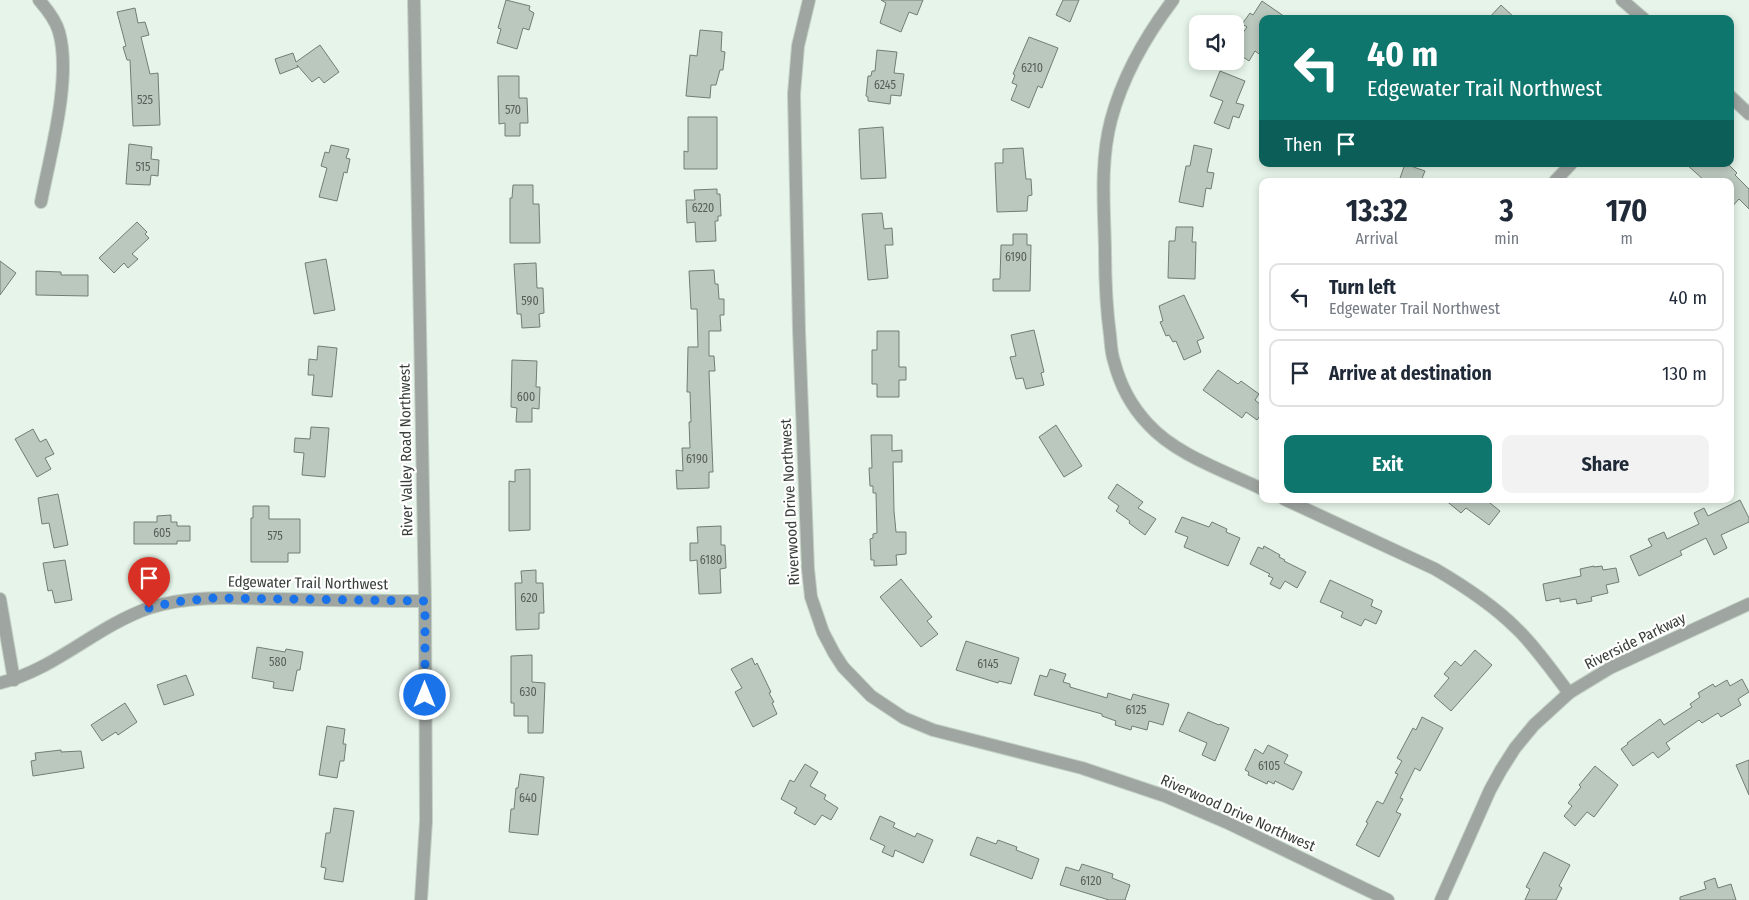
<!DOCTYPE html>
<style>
:root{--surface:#fff;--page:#f2f2f3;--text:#1f2937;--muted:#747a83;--line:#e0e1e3;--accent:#0f766e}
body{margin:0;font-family:"Fira Sans Condensed",sans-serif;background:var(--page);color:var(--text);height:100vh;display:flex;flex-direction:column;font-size:19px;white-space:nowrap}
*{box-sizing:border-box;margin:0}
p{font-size:16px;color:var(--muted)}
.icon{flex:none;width:28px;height:28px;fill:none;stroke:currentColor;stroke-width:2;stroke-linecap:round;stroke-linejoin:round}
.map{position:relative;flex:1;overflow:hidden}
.details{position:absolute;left:1259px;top:178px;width:475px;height:325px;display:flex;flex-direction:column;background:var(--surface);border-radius:10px;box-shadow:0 2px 8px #0003}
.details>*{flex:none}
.hud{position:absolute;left:1259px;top:15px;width:475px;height:152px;border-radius:10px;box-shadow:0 2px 8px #0003;background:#0f766e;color:#fff;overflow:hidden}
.fabs{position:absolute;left:1189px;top:15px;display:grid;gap:10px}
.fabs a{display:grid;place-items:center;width:55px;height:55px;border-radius:10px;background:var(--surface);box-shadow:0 2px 8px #0003;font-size:25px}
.pin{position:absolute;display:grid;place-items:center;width:42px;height:42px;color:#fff;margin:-51px -21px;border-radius:50% 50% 50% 0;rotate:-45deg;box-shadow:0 0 5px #0007}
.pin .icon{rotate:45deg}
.me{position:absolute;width:55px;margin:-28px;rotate:0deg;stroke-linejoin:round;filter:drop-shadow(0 0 4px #0008)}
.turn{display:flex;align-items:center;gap:18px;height:105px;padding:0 25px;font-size:22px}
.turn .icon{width:65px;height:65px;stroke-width:2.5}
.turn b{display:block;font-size:35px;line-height:42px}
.then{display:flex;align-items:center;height:48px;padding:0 25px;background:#0003;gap:10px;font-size:19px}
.eta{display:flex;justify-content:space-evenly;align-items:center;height:85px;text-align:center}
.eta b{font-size:30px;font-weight:700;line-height:35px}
.action{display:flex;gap:10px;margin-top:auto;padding:10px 25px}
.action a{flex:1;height:58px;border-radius:10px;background:var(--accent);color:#fff;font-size:20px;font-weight:700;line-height:58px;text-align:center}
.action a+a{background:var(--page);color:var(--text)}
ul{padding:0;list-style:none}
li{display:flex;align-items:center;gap:15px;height:68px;margin:0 10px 8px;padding:0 15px;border:2px solid var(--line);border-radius:10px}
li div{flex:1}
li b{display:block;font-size:19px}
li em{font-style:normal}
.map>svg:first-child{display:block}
.building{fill:#bbc8be;stroke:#727e74}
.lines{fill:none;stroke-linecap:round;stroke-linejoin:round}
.minor-casing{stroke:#c3d0c6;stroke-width:14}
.tertiary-casing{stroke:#c3d0c6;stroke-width:14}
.minor{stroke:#9fa5a0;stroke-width:12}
.tertiary{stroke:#9fa5a0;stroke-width:12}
.route{stroke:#1a73e8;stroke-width:9;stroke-dasharray:0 16.2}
.labels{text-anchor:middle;stroke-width:4.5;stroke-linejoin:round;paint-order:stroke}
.number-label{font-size:12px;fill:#59605a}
.street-label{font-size:15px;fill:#383e39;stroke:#fff}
</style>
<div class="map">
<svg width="1749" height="900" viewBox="0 0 1749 900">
<rect width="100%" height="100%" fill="#e6f4e9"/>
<g class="building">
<path d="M506 0 530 6 529 10 534 13 529 30 523 28 517 49 497 43 501 29 498 28Z"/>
<path d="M881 0H923L917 15 909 12 901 32 880 23 886 3Z"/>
<path d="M1063 0H1079L1070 22 1056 15Z"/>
<path d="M1262 1 1288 19H1262V56L1255 51 1249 61 1237 53 1243 44 1238 40 1247 27 1242 24 1250 13 1253 15Z"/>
<path d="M1501 5 1516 19H1488Z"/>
<path d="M135 8 138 23 145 22 149 35 141 37 150 74 158 73 160 125 133 126 130 60H127L123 47 126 46 117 12Z"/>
<path d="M700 30 722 32 721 51 725 52 723 70H720L716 85H711L710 98 686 96 690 55 697 56Z"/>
<path d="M1029 37 1058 48 1042 88 1038 86 1029 108 1011 100 1017 85 1012 83 1015 75 1013 74Z"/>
<path d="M320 45 339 72 324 83 319 77 312 82 297 65 298 67 280 74 275 59 293 53 296 62Z"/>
<path d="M877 50 897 52 894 73 904 74 901 96 891 95 890 104 868 101V97L866 96 868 76H871L872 71H875Z"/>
<path d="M1220 71 1245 81 1236 103 1244 105 1239 118 1233 116 1229 129 1214 123 1223 101 1210 96Z"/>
<path d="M498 76H519V98H527L528 123H520V136H505V123L499 124Z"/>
<path d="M688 117H717V169H684V151L688 152Z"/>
<path d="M883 127 886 178 861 179 859 129Z"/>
<path d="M129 144 152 147 151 159 159 160 158 176 151 175 150 185 126 184Z"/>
<path d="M331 145 349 149 346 158 350 159 347 173 344 172 337 201 319 197 327 168 321 166 325 152 329 153Z"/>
<path d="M1194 145 1212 149 1207 172 1214 173 1211 189 1206 188 1203 207 1179 202 1186 166H1190Z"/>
<path d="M1023 148 1026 179H1031L1032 195 1028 196 1027 211 997 212 995 163H1003V149Z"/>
<path d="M1405 164 1425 171 1421 181H1399Z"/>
<path d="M1686 164H1728L1737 173 1735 175 1749 189V209L1739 199 1730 209V181H1705Z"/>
<path d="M513 185H533V204H539L540 243H510V198H512Z"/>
<path d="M717 189V194H720L721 216H718V221H715L716 241 696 242 695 222 687 223 686 200H695L694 190Z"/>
<path d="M882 213 884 229 892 228 893 245H885L888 278 868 280 862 214Z"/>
<path d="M137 222 147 232 145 234 149 238 132 254 138 259 128 268 124 263 114 273 99 258Z"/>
<path d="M1176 227H1193L1192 242H1196L1195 279 1168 278 1169 241H1175Z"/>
<path d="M1013 234H1027V245H1031L1030 291H993V279H1000L1001 245H1013Z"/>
<path d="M326 259 335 310 314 314 305 263Z"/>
<path d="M0 261 16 273 0 295Z"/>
<path d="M536 263 537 288H543L544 313 539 314 540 327 522 328 521 314H517L514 264Z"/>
<path d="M714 270 715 284H718L719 299H724V315H720L721 331H709V356H714L715 371H709L713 472H709V488L677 489 676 470 683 471 682 448H690L689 422H691L690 392H687L688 347H698L697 309H691L689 271Z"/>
<path d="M36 271 61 272V275H88V296L36 295Z"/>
<path d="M1184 295 1204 338 1197 341 1201 352 1184 360 1176 341 1173 342 1169 335 1166 336 1160 322 1163 321 1159 306Z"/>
<path d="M1034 330 1044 372 1041 373 1044 385 1026 389 1023 378 1016 379 1010 357 1016 356 1011 335Z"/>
<path d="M877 331H899V367H906V380H899V397H877V384H872V350H877Z"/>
<path d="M318 346 337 348 332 397 312 395 314 375H308L309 359 317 360Z"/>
<path d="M512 360 537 361 536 387H540L539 409 532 408V422H516L517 408 511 407Z"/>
<path d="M1218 370 1238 384 1241 381 1259 394 1255 400 1262 406V413L1257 420 1246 412 1242 418 1203 390Z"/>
<path d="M1056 425 1082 466 1064 477 1039 437Z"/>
<path d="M311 427 329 428 325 477 302 475 304 453 294 452 295 438 310 439Z"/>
<path d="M33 429 40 442 46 439 54 454 45 458 51 469 37 477 15 439Z"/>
<path d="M871 435H892V451L902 450V462H893L894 511 896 532H906V554L896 555 897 565 874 566V560H871L870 539 873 538V534L877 533 876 493H873V486H870L869 468H872Z"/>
<path d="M530 469V530L509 531V481L515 482V470Z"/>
<path d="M1117 484 1143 502 1138 508 1156 519 1145 535 1129 523 1130 521 1116 511 1119 506 1108 498Z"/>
<path d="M58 494 68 545 54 548 49 523 42 524 38 498Z"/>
<path d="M1444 499H1485L1500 511 1489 525 1466 508 1461 513Z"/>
<path d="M1740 500 1749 518V522L1721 535 1727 548 1714 555 1706 538 1680 551 1682 555 1639 576 1630 556 1652 546 1648 539 1664 532 1667 539 1699 524 1694 513 1704 508 1708 516Z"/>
<path d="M253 506H269V519H300V553H288V562H251V518H253Z"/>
<path d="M171 515V522H177V526H190V541H177V544H134V522H157V516Z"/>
<path d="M1182 517 1209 527 1212 522 1227 529 1226 532 1240 538 1228 566 1184 547 1188 537 1175 532Z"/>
<path d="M721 526V545H725L726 568 720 569 721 593 699 594 697 560 690 561V543H698L697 527Z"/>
<path d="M1264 546 1280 555 1279 557 1285 560 1284 561 1306 572 1297 588 1285 581 1280 589 1270 584 1273 578 1268 576 1270 574 1250 564 1258 547 1263 549Z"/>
<path d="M65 560 72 600 55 603 52 590 48 591 43 563Z"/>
<path d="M1594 566V567L1602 566 1603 570 1616 568 1619 582 1606 585 1608 593 1591 597 1592 601 1577 604 1576 599 1560 602V598L1546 601 1543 584 1581 576 1580 569Z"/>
<path d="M536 570V583H543L544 613H539V629L516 630 515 583H522L521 571Z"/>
<path d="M901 579 932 617 927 621 938 634 921 647 880 597Z"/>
<path d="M1330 580 1373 600 1371 606 1382 611 1376 624 1365 619 1361 626 1341 617 1343 612 1320 602Z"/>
<path d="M966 641 1019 658 1011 684 999 681 998 683 956 670Z"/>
<path d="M257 647 285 652 286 649 303 652 300 670H297L293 691 273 688 274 682 252 678Z"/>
<path d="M1475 650 1492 665 1451 711 1434 696 1449 678 1444 674 1455 661 1461 666Z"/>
<path d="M532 655V682L545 683 543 733H528V716H514V703H511V656Z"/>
<path d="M752 658 755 665 757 663 771 692 769 693 774 702 772 703 777 714 753 727 735 692 742 688 731 669Z"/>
<path d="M1050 669 1066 674 1063 682 1070 684V687L1107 698 1108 693 1131 700 1133 694 1169 704 1163 725 1149 721 1147 730 1132 726 1131 730 1115 725 1116 721 1102 716V714L1034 695 1040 675 1047 677Z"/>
<path d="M186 675 194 695 164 705 157 685Z"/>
<path d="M1742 679 1749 692 1738 699 1741 705 1721 717 1718 713 1702 723 1699 720 1666 743 1670 749 1658 758 1653 752 1633 766 1621 749 1628 744 1627 743 1660 719 1664 725 1692 707 1690 704 1700 697 1698 693 1713 684 1715 687 1727 680 1730 686Z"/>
<path d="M125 703 137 722 118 735 116 732 102 741 91 725Z"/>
<path d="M1188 712 1219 725 1220 724 1229 728 1215 761 1202 755 1207 743 1179 731Z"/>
<path d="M1422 717 1443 728 1420 771 1415 768 1400 798 1403 799 1396 812 1401 814 1379 857 1356 845 1368 823 1366 822 1377 801 1383 804 1398 774 1395 773 1402 761 1397 758 1413 728 1416 730Z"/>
<path d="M327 726 345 729 343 744H346L344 761H340L337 778 319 775Z"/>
<path d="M1268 745 1288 755 1284 763 1302 772 1293 790 1275 781 1274 784 1268 781 1267 784 1248 775 1249 772 1245 770 1255 749 1263 754Z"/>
<path d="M61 750V752L81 751 84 768 33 776 31 761 36 760 35 753Z"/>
<path d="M1749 760V795L1736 765Z"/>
<path d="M805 764 818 772 810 786 826 795 824 799 838 808 831 820 822 815 815 825 794 813 797 808 781 799 790 780 794 782Z"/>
<path d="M1595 766 1618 785 1594 817 1587 812 1575 826 1564 816 1572 806 1568 803 1581 787 1579 785Z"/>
<path d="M520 774 544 777 538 835 509 832 511 809H514L516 788H518Z"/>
<path d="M334 808 354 811 343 882 324 879 326 868 321 867 326 833H330Z"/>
<path d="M880 816 895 823 893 827 915 837 917 833 933 840 923 863 895 850 893 857 882 852 885 846 870 839Z"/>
<path d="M977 837 996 844 998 840 1017 847 1016 850 1039 859 1032 879 970 855Z"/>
<path d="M1544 852 1570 865 1559 886 1562 888 1556 900H1525L1530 889 1526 887Z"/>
<path d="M1082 864 1113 874 1112 878 1130 885 1125 900H1109L1060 885 1066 867 1079 871Z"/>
<path d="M1715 878 1718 888 1731 884 1736 900H1680V897L1706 889 1704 882Z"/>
</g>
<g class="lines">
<defs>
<g id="minor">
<path d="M39 0C46 8 56 21 59 32 72 78 50 155 41 202"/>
<path d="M809 0 798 46 794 94 799 330 808 569 811 597 823 632 834 653 843 667 871 696 904 718 933 730 1082 768 1165 796 1228 823 1388 900"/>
<path d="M1173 0C1145 37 1123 75 1111 120 1100 162 1104 206 1105 248 1105 278 1106 306 1110 335 1111 344 1111 353 1114 361 1120 385 1131 406 1148 424 1176 455 1225 471 1262 489"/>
<path d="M1622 0 1644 19"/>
<path d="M1730 96 1749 114"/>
<path d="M1555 181 1571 164"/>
<path d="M1284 499 1435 569C1464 586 1492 604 1516 628 1536 647 1552 671 1569 693"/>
<path d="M0 599 14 680"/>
<path d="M0 683C56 669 95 627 149 608 190 595 235 598 277 599 326 600 376 601 425 601"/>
<path d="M1441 900 1490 790 1501 770 1515 748 1534 725 1569 693 1610 668 1749 604"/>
</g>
<path id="tertiary" d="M414 0 425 601 426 821 421 900"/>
</defs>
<use href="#minor" class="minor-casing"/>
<use href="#tertiary" class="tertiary-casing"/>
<use href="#minor" class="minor"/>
<use href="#tertiary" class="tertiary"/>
</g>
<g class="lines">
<path class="route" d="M149 608 174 602 214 598 425 601V695"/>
</g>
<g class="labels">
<g class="number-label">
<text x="1032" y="72">6210</text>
<text x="885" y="89">6245</text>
<text x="145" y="104">525</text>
<text x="513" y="114">570</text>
<text x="143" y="171">515</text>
<text x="703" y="212">6220</text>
<text x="1016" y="261">6190</text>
<text x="530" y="305">590</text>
<text x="526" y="401">600</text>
<text x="697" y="463">6190</text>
<text x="162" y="537">605</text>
<text x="275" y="540">575</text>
<text x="711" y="564">6180</text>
<text x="529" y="602">620</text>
<text x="278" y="666">580</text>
<text x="988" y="668">6145</text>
<text x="528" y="696">630</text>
<text x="1136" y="714">6125</text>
<text x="1269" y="770">6105</text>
<text x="528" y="802">640</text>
<text x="1091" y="885">6120</text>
</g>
<g class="street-label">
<text transform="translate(406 450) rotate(-91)" y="5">River Valley Road Northwest</text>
<text transform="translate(790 502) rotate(-93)" y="5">Riverwood Drive Northwest</text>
<text transform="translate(308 583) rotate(1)" y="5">Edgewater Trail Northwest</text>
<text transform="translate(1635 641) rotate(-26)" y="5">Riverside Parkway</text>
<text transform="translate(1238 813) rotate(24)" y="5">Riverwood Drive Northwest</text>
</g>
</g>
</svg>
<div class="fabs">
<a><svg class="icon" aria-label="sound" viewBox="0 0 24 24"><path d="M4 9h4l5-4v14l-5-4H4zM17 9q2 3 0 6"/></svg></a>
</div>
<div class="pin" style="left:149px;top:608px;background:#d93025"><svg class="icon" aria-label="arrive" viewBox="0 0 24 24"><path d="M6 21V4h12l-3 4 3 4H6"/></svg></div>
<svg class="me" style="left:425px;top:695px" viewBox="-20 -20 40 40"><circle r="17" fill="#1a73e8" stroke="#fff" stroke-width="3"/><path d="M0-11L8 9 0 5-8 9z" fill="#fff"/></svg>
<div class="hud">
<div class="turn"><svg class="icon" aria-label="left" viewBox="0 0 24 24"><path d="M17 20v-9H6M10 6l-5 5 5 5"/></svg><div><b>40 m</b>Edgewater Trail Northwest</div></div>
<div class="then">Then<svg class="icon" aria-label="arrive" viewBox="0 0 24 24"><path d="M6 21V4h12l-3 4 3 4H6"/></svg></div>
</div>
<section class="details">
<div class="eta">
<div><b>13:32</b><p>Arrival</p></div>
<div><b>3</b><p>min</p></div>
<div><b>170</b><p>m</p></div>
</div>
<ul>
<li><svg class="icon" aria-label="left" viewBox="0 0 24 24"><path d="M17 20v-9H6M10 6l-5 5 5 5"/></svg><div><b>Turn left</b><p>Edgewater Trail Northwest</p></div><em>40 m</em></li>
<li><svg class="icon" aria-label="arrive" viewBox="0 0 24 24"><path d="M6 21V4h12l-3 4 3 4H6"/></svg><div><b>Arrive at destination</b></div><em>130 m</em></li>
</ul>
<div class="action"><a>Exit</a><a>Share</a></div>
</section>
</div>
